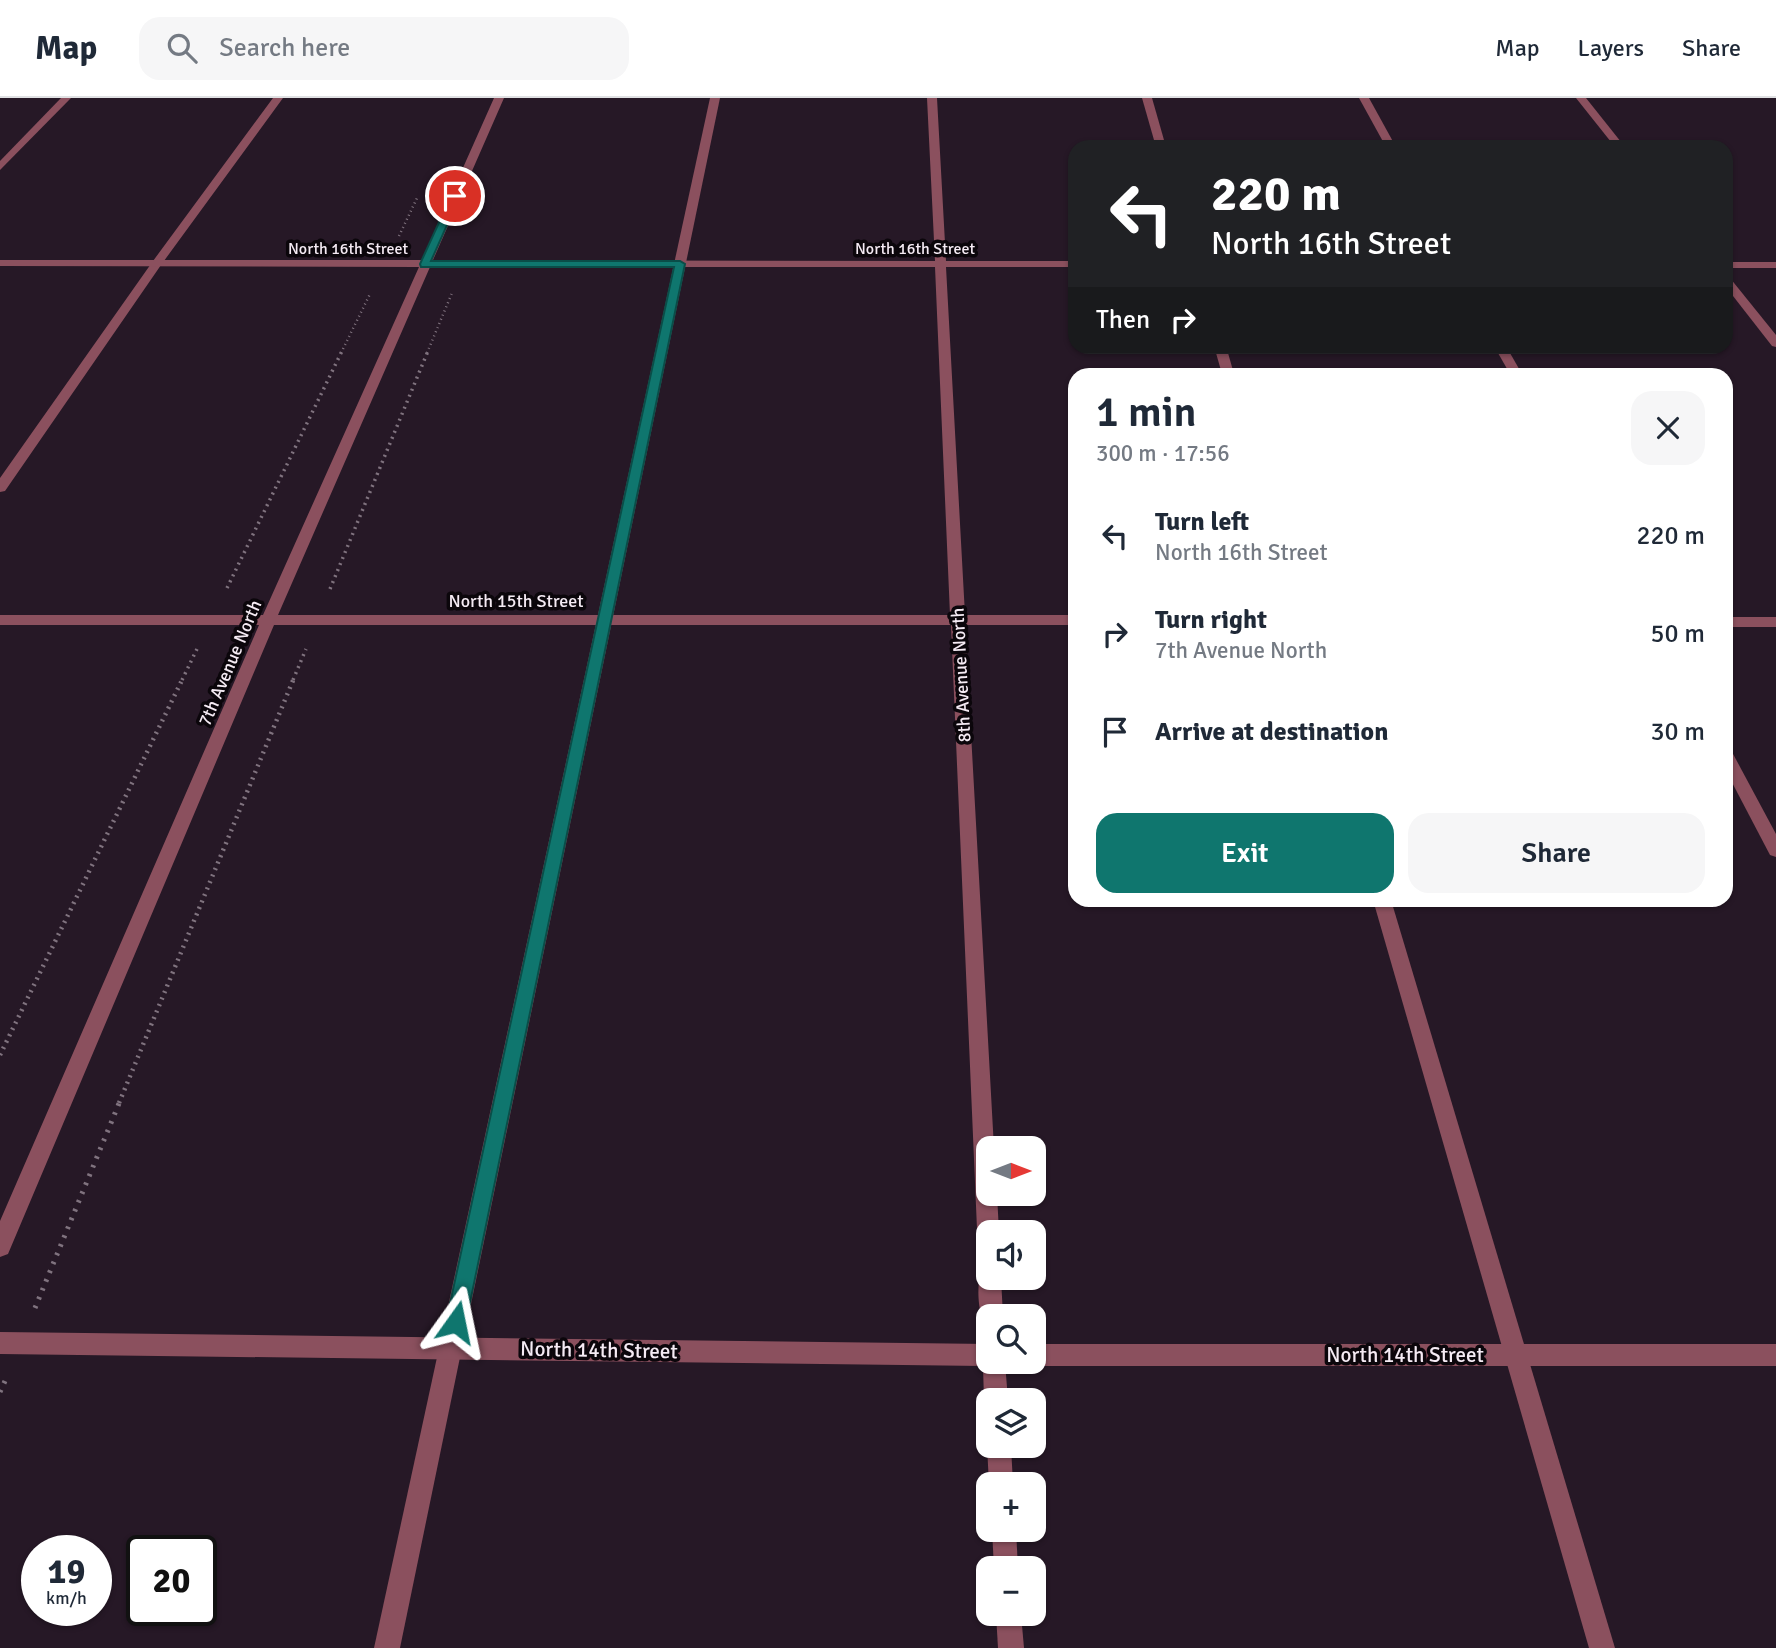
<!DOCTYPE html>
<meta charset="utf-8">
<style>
:root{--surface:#fff;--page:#f6f6f7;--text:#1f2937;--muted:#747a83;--line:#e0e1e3;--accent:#0f766e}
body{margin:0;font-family:Signika,sans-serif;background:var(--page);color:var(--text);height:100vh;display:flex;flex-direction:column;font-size:26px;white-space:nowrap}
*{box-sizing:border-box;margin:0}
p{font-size:23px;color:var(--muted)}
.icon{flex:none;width:38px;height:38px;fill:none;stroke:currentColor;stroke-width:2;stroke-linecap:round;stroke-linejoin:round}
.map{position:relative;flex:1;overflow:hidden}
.side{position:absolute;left:1068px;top:270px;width:665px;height:539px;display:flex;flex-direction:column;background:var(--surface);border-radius:21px;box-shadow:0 2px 5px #0004}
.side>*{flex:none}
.banner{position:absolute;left:1068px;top:42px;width:665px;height:214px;border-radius:21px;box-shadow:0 2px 5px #0004;background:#202124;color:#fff;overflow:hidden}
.needle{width:46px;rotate:90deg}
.tools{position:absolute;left:976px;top:1038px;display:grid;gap:14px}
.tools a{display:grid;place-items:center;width:70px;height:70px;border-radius:14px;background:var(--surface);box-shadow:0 2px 5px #0004;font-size:35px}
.speed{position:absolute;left:21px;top:1437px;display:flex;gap:14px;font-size:35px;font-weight:700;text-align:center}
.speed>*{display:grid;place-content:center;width:91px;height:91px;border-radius:50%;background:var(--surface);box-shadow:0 2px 5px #0004;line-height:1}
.speed small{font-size:18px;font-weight:400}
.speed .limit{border:4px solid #111;border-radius:10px;background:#fff;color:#111}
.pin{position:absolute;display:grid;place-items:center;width:60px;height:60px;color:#fff;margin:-30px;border:4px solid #fff;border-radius:50%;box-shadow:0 2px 7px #0007}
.me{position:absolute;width:77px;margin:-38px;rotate:12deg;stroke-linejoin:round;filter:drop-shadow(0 0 5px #0008)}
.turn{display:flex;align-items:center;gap:24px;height:147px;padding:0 28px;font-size:32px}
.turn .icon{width:91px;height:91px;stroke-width:2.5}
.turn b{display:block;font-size:49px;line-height:60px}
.then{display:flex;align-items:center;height:66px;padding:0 28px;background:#0003;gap:14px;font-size:26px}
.round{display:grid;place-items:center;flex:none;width:74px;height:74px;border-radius:21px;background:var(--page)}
.headline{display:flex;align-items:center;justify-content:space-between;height:119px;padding:0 28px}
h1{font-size:42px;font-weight:600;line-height:52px}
.cta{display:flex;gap:14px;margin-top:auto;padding:14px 28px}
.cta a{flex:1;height:80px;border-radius:21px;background:var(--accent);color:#fff;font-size:28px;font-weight:600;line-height:80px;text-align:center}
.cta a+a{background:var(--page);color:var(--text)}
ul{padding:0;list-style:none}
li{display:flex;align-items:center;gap:21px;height:98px;padding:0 28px}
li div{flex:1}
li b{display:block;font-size:26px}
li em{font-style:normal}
header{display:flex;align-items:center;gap:42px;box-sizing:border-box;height:98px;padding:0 35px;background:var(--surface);border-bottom:2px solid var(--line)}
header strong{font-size:33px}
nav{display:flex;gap:38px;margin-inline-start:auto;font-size:24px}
.search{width:490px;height:63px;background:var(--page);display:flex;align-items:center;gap:18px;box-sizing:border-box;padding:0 24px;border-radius:21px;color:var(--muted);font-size:26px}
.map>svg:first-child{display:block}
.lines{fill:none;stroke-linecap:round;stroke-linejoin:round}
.path-far3{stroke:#80737f;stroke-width:2.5;stroke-dasharray:1 3.5;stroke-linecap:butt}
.path-far2{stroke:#80737f;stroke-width:3.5;stroke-dasharray:2 4.5;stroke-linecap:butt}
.path-far1{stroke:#80737f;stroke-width:4.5;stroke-dasharray:2 5;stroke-linecap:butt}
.path{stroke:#80737f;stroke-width:5;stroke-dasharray:2.5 7;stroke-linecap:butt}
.service{fill:#8b505e;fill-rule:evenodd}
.minor{fill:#8b505e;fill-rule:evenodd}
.route{fill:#0f766e;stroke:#0a4d48;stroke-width:2}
.labels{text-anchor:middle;stroke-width:7;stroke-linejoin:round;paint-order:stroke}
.far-street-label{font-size:16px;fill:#f5ebf4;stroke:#0b060b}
.street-label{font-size:18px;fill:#f5ebf4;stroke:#0b060b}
.near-street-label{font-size:21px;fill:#f5ebf4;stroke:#0b060b}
</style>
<header>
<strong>Map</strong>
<div class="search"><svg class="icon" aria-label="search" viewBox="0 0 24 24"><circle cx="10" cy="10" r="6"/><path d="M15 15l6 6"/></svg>Search here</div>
<nav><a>Map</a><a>Layers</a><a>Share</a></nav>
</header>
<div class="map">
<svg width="1776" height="1550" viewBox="0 0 1776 1550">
<rect width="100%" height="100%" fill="#261826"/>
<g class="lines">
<g class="path-far3">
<path d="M399 138 418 98"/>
<path d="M341 255 370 196"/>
<path d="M427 255 452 195"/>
</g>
<g class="path-far2">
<path d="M227 490 342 253"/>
<path d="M330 491 428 253"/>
<path d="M182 582 197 551"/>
<path d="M293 582 306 551"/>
</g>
<g class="path-far1">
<path d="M0 957 183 580"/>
<path d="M119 1005 294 580"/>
</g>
<g class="path">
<path d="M35 1210 120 1003"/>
<path d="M0 1294 5 1283"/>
</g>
<g class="service">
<path d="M273 0H283L161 167 5 393 0 394V380L153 163Z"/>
<path d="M710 0H720L400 1550H374Z"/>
<path d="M1142 0H1152L1166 49H1156Z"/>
<path d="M1576 0H1586L1625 49H1615Z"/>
<path d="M1726 179 1730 180 1776 237V249L1772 248 1726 189Z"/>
<path d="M1214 248H1226L1234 276H1222Z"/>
<path d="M1373 802H1391L1615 1550H1589Z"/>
</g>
<g class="minor">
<path d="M61 0H71L0 72V63Z"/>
<path d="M494 0H504L433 162 935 163 927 0H937L946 163H1074V169H946L965 517H1074V527H965L994 1050H989V1096H997L999 1134H989V1165L981 1162 978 1154 951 527H274L8 1156 0 1159V1123L259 527H0V517H263L419 169 0 168V162H422ZM430 169H935L950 517H278Z"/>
<path d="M1359 0H1369L1396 49H1386Z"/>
<rect x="1726" y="164" width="50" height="6"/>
<path d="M1494 248H1506L1522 276H1510Z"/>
<rect x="1726" y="519" width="50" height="10"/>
<path d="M1726 652 1732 654 1776 736V759L1770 757 1726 673Z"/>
<path d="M989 1170V1180H1001L1003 1218H989V1228L984 1226C978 1212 976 1187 982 1172Z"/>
<path d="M0 1234 989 1246V1264H1005L1008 1302H989L988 1310 984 1302 983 1268 0 1256Z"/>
<path d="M1034 1246H1776V1268H1034L1025 1264H1034Z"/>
<path d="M989 1344V1348H1011L1013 1386H989L987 1348Z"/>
<path d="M992 1432H1016L1018 1470H994Z"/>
<path d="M996 1516H1021L1024 1550H998Z"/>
</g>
</g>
<path class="route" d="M452 96 460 98 431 163H680L685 166 466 1224 463 1231 456 1234 449 1231 446 1224 674 169H421L420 166Z"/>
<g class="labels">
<g class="far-street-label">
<text x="348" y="156">North 16th Street</text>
<text x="915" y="156">North 16th Street</text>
</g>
<g class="street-label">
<text x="516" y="509">North 15th Street</text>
<text transform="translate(230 565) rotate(-67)" y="6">7th Avenue North</text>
<text transform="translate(961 577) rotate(-93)" y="6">8th Avenue North</text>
</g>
<g class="near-street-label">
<text transform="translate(599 1252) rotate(1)" y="7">North 14th Street</text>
<text x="1405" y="1264">North 14th Street</text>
</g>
</g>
</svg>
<div class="tools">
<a><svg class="needle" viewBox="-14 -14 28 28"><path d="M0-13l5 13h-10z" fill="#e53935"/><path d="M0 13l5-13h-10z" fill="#747a83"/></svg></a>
<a><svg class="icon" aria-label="sound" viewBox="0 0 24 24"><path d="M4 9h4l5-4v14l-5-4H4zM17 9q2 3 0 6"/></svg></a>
<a><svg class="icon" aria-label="search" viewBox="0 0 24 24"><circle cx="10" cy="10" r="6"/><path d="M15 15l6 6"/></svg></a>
<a><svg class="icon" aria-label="layers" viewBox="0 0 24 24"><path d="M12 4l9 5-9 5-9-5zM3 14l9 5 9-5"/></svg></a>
<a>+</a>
<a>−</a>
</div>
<div class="speed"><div>19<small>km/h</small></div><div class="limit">20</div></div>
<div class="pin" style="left:455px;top:98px;background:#d93025"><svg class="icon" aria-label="arrive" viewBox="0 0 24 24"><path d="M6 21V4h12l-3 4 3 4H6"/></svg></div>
<svg class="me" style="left:456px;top:1224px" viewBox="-20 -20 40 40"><path d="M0-17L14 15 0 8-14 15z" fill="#0f766e" stroke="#fff" stroke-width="4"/></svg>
<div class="banner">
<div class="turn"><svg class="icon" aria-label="left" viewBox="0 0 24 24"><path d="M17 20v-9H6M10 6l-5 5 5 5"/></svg><div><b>220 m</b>North 16th Street</div></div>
<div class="then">Then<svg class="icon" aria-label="right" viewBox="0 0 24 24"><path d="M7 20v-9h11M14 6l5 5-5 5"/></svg></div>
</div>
<section class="side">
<div class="headline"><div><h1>1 min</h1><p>300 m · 17:56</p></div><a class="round"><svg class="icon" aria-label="close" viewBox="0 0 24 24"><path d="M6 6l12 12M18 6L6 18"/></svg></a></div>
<ul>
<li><svg class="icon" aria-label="left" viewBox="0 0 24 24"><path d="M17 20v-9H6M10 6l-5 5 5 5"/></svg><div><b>Turn left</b><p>North 16th Street</p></div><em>220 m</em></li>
<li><svg class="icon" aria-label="right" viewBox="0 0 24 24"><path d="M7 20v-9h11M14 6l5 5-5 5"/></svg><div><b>Turn right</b><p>7th Avenue North</p></div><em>50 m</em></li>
<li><svg class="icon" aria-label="arrive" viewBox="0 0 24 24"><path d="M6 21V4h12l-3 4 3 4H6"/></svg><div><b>Arrive at destination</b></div><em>30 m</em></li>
</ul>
<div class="cta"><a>Exit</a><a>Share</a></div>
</section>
</div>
